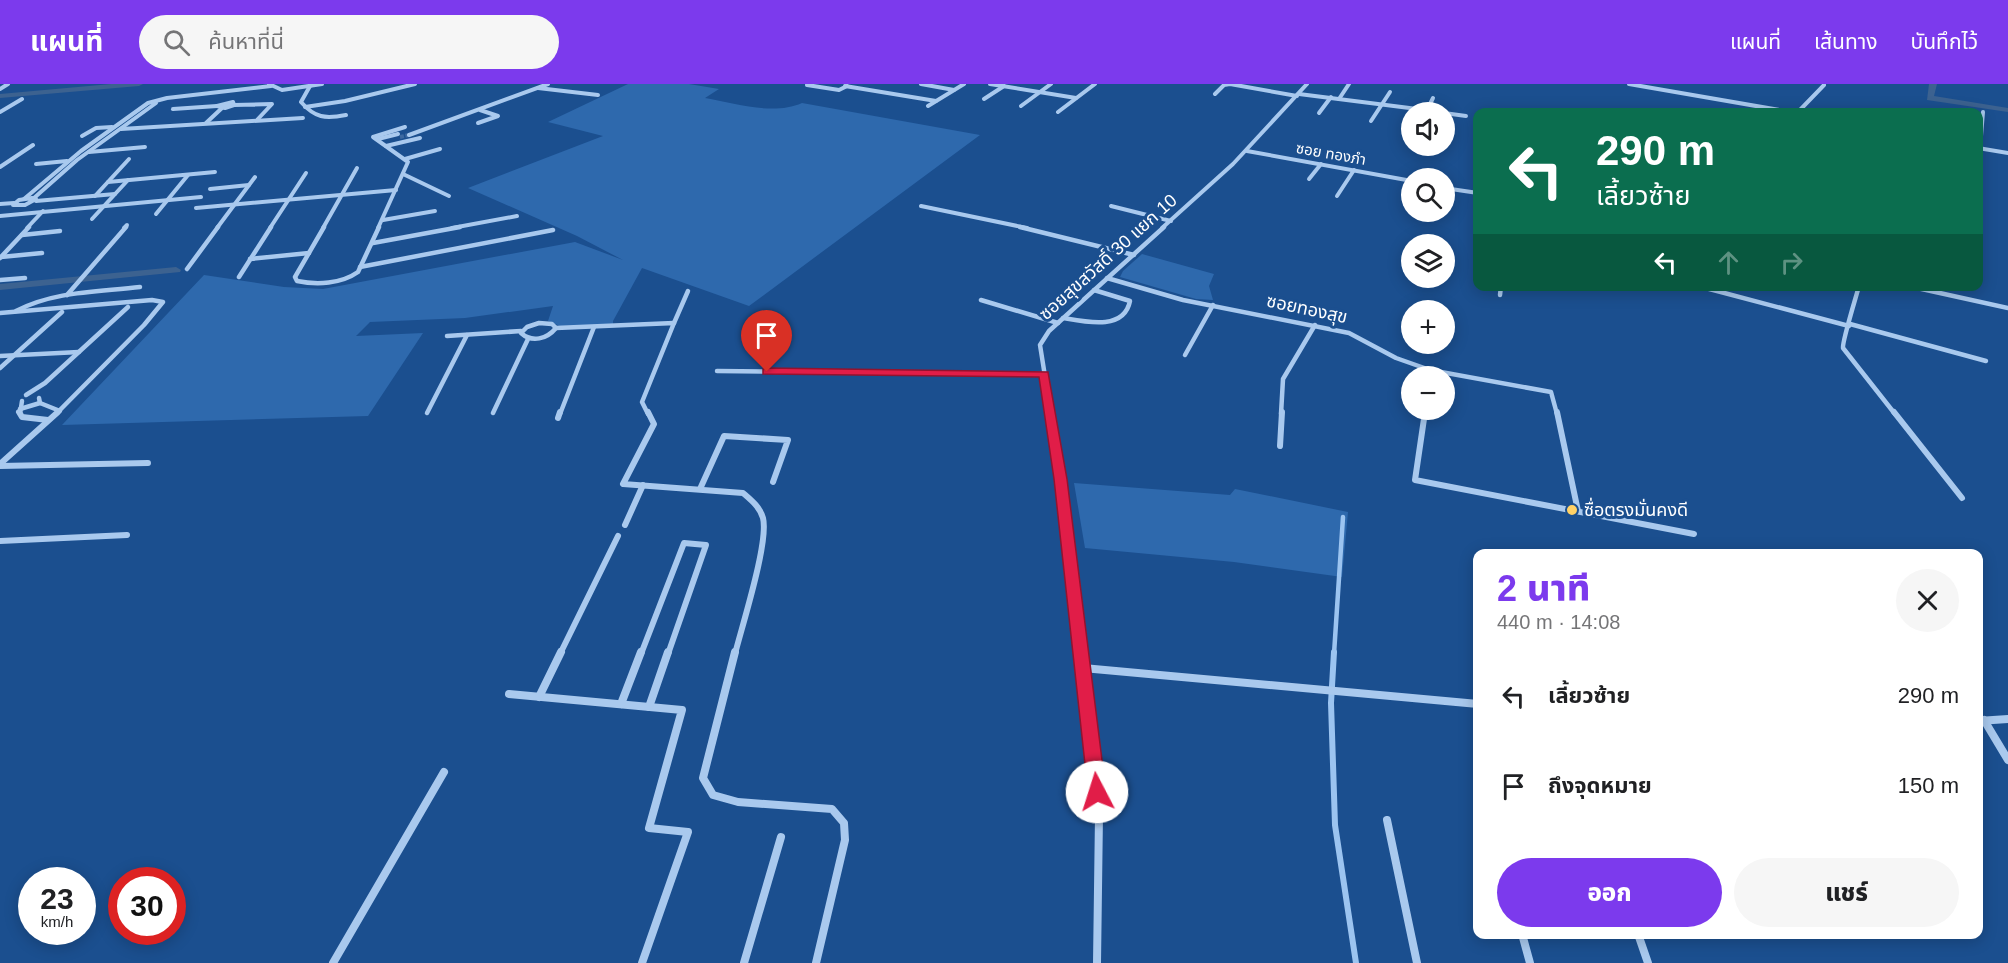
<!DOCTYPE html>
<html lang="th">
<meta charset="utf-8">
<style>
:root{--surface:#fff;--page:#f6f6f6;--text:#202124;--muted:#757577;--accent:#7c3aed}
body{margin:0;font-family:Arial,"Noto Sans Thai",sans-serif;background:var(--page);color:var(--text);height:100vh;display:flex;flex-direction:column;font-size:22px;white-space:nowrap}
*{box-sizing:border-box;margin:0}
p{font-size:20px;color:var(--muted)}
.icon{flex:none;width:33px;height:33px;fill:none;stroke:currentColor;stroke-width:2;stroke-linecap:round;stroke-linejoin:round}
.map{position:relative;flex:1;overflow:hidden}
.side{position:absolute;left:1473px;top:465px;width:510px;height:390px;display:flex;flex-direction:column;background:var(--surface);border-radius:12px;box-shadow:0 3px 15px #0003}
.side>*{flex:none}
.hud{position:absolute;left:1473px;top:24px;width:510px;height:183px;border-radius:12px;box-shadow:0 3px 15px #0003;background:#0b6e4f;color:#fff;overflow:hidden}
.fabs{position:absolute;left:1401px;top:18px;display:grid;gap:12px}
.fabs a{display:grid;place-items:center;width:54px;height:54px;border-radius:50%;background:var(--surface);box-shadow:0 3px 15px #0003;font-size:30px}
.speed{position:absolute;left:18px;top:783px;display:flex;gap:12px;font-size:30px;font-weight:700;text-align:center}
.speed>*{display:grid;place-content:center;width:78px;height:78px;border-radius:50%;background:var(--surface);box-shadow:0 3px 15px #0003;line-height:1}
.speed small{font-size:15px;font-weight:400}
.speed .limit{border:9px solid #d22;background:#fff;color:#111}
.pin{position:absolute;display:grid;place-items:center;width:51px;height:51px;color:#fff;margin:-62px -26px;border-radius:50% 50% 50% 0;rotate:-45deg;box-shadow:0 0 6px #0007}
.pin .icon{rotate:45deg}
.me{position:absolute;width:66px;margin:-33px;rotate:355deg;stroke-linejoin:round;filter:drop-shadow(0 0 4px #0008)}
.turn{display:flex;align-items:center;gap:21px;height:126px;padding:0 24px;font-size:27px}
.turn .icon{width:78px;height:78px;stroke-width:2.5}
.turn b{display:block;font-size:42px;line-height:51px}
.lanes{display:flex;align-items:center;height:57px;padding:0 24px;background:#0003;justify-content:center;gap:30px;direction:ltr}
.lanes .off{opacity:.35}
.round{display:grid;place-items:center;flex:none;width:63px;height:63px;border-radius:32px;background:var(--page)}
.overview{display:flex;align-items:center;justify-content:space-between;height:102px;padding:0 24px}
h1{font-size:36px;font-weight:800;line-height:45px;color:var(--accent)}
.action{display:flex;gap:12px;margin-top:auto;padding:12px 24px}
.action a{flex:1;height:69px;border-radius:36px;background:var(--accent);color:#fff;font-size:24px;font-weight:800;line-height:69px;text-align:center}
.action a+a{background:var(--page);color:var(--text)}
ul{padding:0;list-style:none}
li{display:flex;align-items:center;gap:18px;height:90px;padding:0 24px}
li div{flex:1}
li b{display:block;font-size:22px}
li em{font-style:normal}
header{display:flex;align-items:center;gap:36px;box-sizing:border-box;height:84px;padding:0 30px;background:var(--accent);color:#fff}
header strong{font-size:28px}
nav{display:flex;gap:33px;margin-inline-start:auto;font-size:21px}
.search{width:420px;height:54px;background:var(--page);display:flex;align-items:center;gap:15px;box-sizing:border-box;padding:0 21px;border-radius:33px;color:var(--muted);font-size:22px}
.map>svg:first-child{display:block}
.green{fill:#2e69ad}
.lines{fill:none;stroke-linecap:round;stroke-linejoin:round}
.stream-far1{stroke:#9cc4f0;stroke-width:4.5}
.stream{stroke:#9cc4f0;stroke-width:6}
.canal{fill:#3c6290;fill-rule:evenodd}
.minor-tunnel{stroke:#3d69a0;stroke-width:4;stroke-dasharray:4 1.5;stroke-linecap:butt}
.minor-far3{stroke:#a9c9ee;stroke-width:4}
.minor-far2{stroke:#a9c9ee;stroke-width:4.5}
.minor-far1{stroke:#a9c9ee;stroke-width:6}
.minor{stroke:#a9c9ee;stroke-width:8}
.route{fill:#e11d48;stroke:#92132f;stroke-width:1.5}
.poi-dot{fill:#ffd166;stroke:#1b4f8f;stroke-width:2}
.labels{text-anchor:middle;stroke-width:6;stroke-linejoin:round;paint-order:stroke}
.far-street-label{font-size:15px;fill:#fff;stroke:#1b4f8f}
.street-label{font-size:18px;fill:#fff;stroke:#1b4f8f}
.poi-label{font-size:18px;fill:#fff;stroke:#1b4f8f;text-anchor:start}
</style>
<header>
<strong>แผนที่</strong>
<div class="search"><svg class="icon" aria-label="search" viewBox="0 0 24 24"><circle cx="10" cy="10" r="6"/><path d="M15 15l6 6"/></svg>ค้นหาที่นี่</div>
<nav><a>แผนที่</a><a>เส้นทาง</a><a>บันทึกไว้</a></nav>
</header>
<div class="map">
<svg width="2008" height="879" viewBox="0 0 2008 879">
<rect width="100%" height="100%" fill="#1b4f8f"/>
<g class="green">
<path d="M628 0H689L719 5 705 14C735 19 773 32 802 19L980 51 749 222 642 184 613 237V241L560 242 548 237 553 222 465 234 370 238 356 252 423 249 368 332 62 341 204 191 284 203 323 205 575 158 623 176 577 152 468 104 603 52 548 38Z"/>
<path d="M1142 170 1214 190 1209 202 1213 216 1196 215 1120 193 1123 187Z"/>
<path d="M1074 399 1230 411 1235 405 1348 428 1342 493 1234 478 1085 464Z"/>
</g>
<g class="lines">
<path class="stream-far1" d="M1334 570 1343 433"/>
<path class="stream" d="M1334 568 1331 619 1335 741 1356 879"/>
<g class="canal">
<path d="M111 0H143L139 2 0 14V10Z"/>
<path d="M1929 0H1937L1934 12 2008 24V28L1927 16Z"/>
<path d="M176 183 181 186 180 188 0 206V200Z"/>
</g>
<path class="minor-tunnel" d="M400 53 409 51"/>
<g class="minor-far3">
<path d="M269 0 282 6 322 0"/>
<path d="M921 0 954 6"/>
<path d="M990 0 1076 14"/>
<path d="M1629 0 1791 28"/>
<path d="M807 1 839 6 847 2"/>
<path d="M310 2 301 18C315 34 325 35 346 31"/>
<path d="M845 2 936 17"/>
<path d="M538 4 598 11"/>
<path d="M0 5 8 0"/>
<path d="M1215 10 1224 1 1230 0 1297 12"/>
<path d="M1299 10 1441 28"/>
<path d="M984 15 1004 2"/>
<path d="M1339 15 1349 0"/>
<path d="M233 18 234 21 225 24 217 22Z"/>
<path d="M234 21 272 20 257 36"/>
<path d="M928 22 964 0"/>
<path d="M1021 22 1051 0"/>
<path d="M305 23 345 17 415 0"/>
<path d="M173 25 217 22"/>
<path d="M0 28 22 15"/>
<path d="M1058 28 1095 0"/>
<path d="M1426 28 1433 14"/>
<path d="M1798 28 1824 1"/>
<path d="M1319 29 1331 13"/>
<path d="M1444 29 1466 32"/>
<path d="M1371 37 1390 8"/>
<path d="M206 39 222 24"/>
<path d="M478 39 498 32 480 26"/>
<path d="M121 45 303 34"/>
<path d="M409 51 548 0"/>
<path d="M82 52 96 44 112 43"/>
<path d="M378 55 398 50"/>
<path d="M386 62 420 54"/>
<path d="M1978 64 2008 69"/>
<path d="M1980 64 1983 28"/>
<path d="M1247 67 1412 97"/>
<path d="M89 68 145 63"/>
<path d="M405 75 440 65"/>
<path d="M36 80 67 77"/>
<path d="M0 83 33 61"/>
<path d="M403 90 449 112"/>
<path d="M1309 95 1321 80"/>
<path d="M108 98 215 88"/>
<path d="M1444 104 1478 109"/>
<path d="M210 105 249 101"/>
<path d="M95 112 129 75"/>
<path d="M1337 112 1354 86"/>
<path d="M32 114 36 115 25 121H13L19 116Z"/>
<path d="M34 114 77 76 156 19"/>
<path d="M24 115 81 67 148 19 167 14 271 2"/>
<path d="M36 117 115 110"/>
<path d="M0 120 14 119"/>
<path d="M921 122 1027 144"/>
<path d="M1111 122 1171 137"/>
<path d="M196 124 396 106"/>
<path d="M156 130 188 91"/>
<path d="M0 132 201 113"/>
<path d="M92 135 128 96"/>
<path d="M383 136 435 127"/>
<path d="M27 144 43 127"/>
<path d="M124 144 127 141"/>
<path d="M217 144 255 93"/>
<path d="M270 144 306 89"/>
<path d="M323 144 357 84"/>
<path d="M378 144 408 78 373 53 405 43"/>
<path d="M452 144 517 132"/>
<path d="M1162 144 1233 80 1307 0"/>
</g>
<g class="minor-far2">
<path d="M324 143 295 193 297 197C317 201 341 200 358 188L379 143"/>
<path d="M1020 143 1134 171"/>
<path d="M22 151 60 147"/>
<path d="M373 159 460 143"/>
<path d="M1 173 42 169"/>
<path d="M0 174 29 143"/>
<path d="M250 175 309 169"/>
<path d="M360 183 553 146"/>
<path d="M187 185 218 143"/>
<path d="M239 193 271 143"/>
<path d="M1107 194 1183 216 1349 249 1396 274 1430 286 1551 308 1557 330"/>
<path d="M0 196 25 194"/>
<path d="M1698 202 1849 242"/>
<path d="M1859 202C1856 213 1842 258 1843 264L1895 330"/>
<path d="M1908 202 2008 224"/>
<path d="M67 211 126 143"/>
<path d="M1500 211 1501 202"/>
<path d="M981 216 1058 239"/>
<path d="M16 227C54 207 98 208 140 203"/>
<path d="M0 229 152 216 163 218 144 241 56 330"/>
<path d="M1063 234C1086 238 1124 247 1130 217L1094 206"/>
<path d="M539 239 552 240 556 244C547 255 532 259 521 249L527 243Z"/>
<path d="M674 239 688 207"/>
<path d="M1850 240 1986 277"/>
<path d="M556 244 674 239 642 318 648 330"/>
<path d="M447 252 521 247"/>
<path d="M1185 271 1213 221"/>
<path d="M0 272 79 268"/>
<path d="M0 284 62 228"/>
<path d="M717 287 1044 290"/>
<path d="M26 311 45 299 128 223"/>
<path d="M39 314 40 319 60 327"/>
<path d="M20 325 40 319"/>
<path d="M427 329 467 251"/>
<path d="M493 329 528 255"/>
<path d="M20 330 22 317"/>
<path d="M560 330 594 243"/>
<path d="M1051 330 1040 261 1049 247 1164 143"/>
<path d="M1281 330 1283 295 1315 241"/>
<path d="M1424 330 1425 326"/>
</g>
<g class="minor-far1">
<path d="M19 328 22 333 48 336"/>
<path d="M648 328 654 340 623 400 743 409C751 416 760 423 763 434 769 458 742 542 735 570"/>
<path d="M1051 328 1061 395 1081 570"/>
<path d="M1425 328 1415 396 1694 450"/>
<path d="M1557 328 1578 427"/>
<path d="M1894 328 1962 414"/>
<path d="M558 334 560 328"/>
<path d="M1280 362 1282 328"/>
<path d="M0 380 58 328"/>
<path d="M0 382 148 379"/>
<path d="M700 405 724 352 788 356 773 398"/>
<path d="M625 441 643 401"/>
<path d="M0 457 127 451"/>
<path d="M560 570 618 452"/>
<path d="M641 570 684 459 706 461 668 570"/>
</g>
<g class="minor">
<path d="M735 568 703 694 713 711 738 718 832 725 844 739 845 756 816 879"/>
<path d="M1081 568 1099 731 1097 879"/>
<path d="M1083 584 1478 620"/>
<path d="M509 610 682 626 649 744 688 748 642 879"/>
<path d="M539 613 561 568"/>
<path d="M621 620 641 568"/>
<path d="M649 623 668 568"/>
<path d="M1984 636 2008 676"/>
<path d="M1978 637 2008 635"/>
<path d="M1387 736 1417 879"/>
<path d="M1522 850 1530 879"/>
<path d="M1638 850 1648 879"/>
<path d="M333 879 444 688"/>
<path d="M744 879 781 753"/>
</g>
</g>
<path class="route" d="M767 284 1048 288 1067 395 1106 708 1103 713 1097 716 1091 713 1088 708 1054 395 1039 293 763 290V285Z"/>
<circle class="poi-dot" cx="1572" cy="426" r="6"/>
<g class="labels">
<g class="far-street-label">
<text transform="translate(1331 70) rotate(10)" y="5">ซอย ทองภํา</text>
</g>
<g class="street-label">
<text transform="translate(1108 173) rotate(-42)" y="6">ซอยสุขสวัสดิ์ 30 แยก 10</text>
<text transform="translate(1307 225) rotate(12)" y="6">ซอยทองสุข</text>
</g>
<g class="poi-label">
<text x="1584" y="432">ซื่อตรงมั่นคงดี</text>
</g>
</g>
</svg>
<div class="fabs">
<a><svg class="icon" aria-label="sound" viewBox="0 0 24 24"><path d="M4 9h4l5-4v14l-5-4H4zM17 9q2 3 0 6"/></svg></a>
<a><svg class="icon" aria-label="search" viewBox="0 0 24 24"><circle cx="10" cy="10" r="6"/><path d="M15 15l6 6"/></svg></a>
<a><svg class="icon" aria-label="layers" viewBox="0 0 24 24"><path d="M12 4l9 5-9 5-9-5zM3 14l9 5 9-5"/></svg></a>
<a>+</a>
<a>−</a>
</div>
<div class="speed"><div>23<small>km/h</small></div><div class="limit">30</div></div>
<div class="pin" style="left:767px;top:288px;background:#d93025"><svg class="icon" aria-label="arrive" viewBox="0 0 24 24"><path d="M6 21V4h12l-3 4 3 4H6"/></svg></div>
<svg class="me" style="left:1097px;top:708px" viewBox="-20 -20 40 40"><circle r="19" fill="#fff"/><path d="M0-13L10 11 0 6-10 11z" fill="#e11d48"/></svg>
<div class="hud">
<div class="turn"><svg class="icon" aria-label="left" viewBox="0 0 24 24"><path d="M17 20v-9H6M10 6l-5 5 5 5"/></svg><div><b>290 m</b>เลี้ยวซ้าย</div></div>
<div class="lanes"><svg class="icon" aria-label="left" viewBox="0 0 24 24"><path d="M17 20v-9H6M10 6l-5 5 5 5"/></svg><svg class="icon off" aria-label="ahead" viewBox="0 0 24 24"><path d="M12 20V5M6 11l6-6 6 6"/></svg><svg class="icon off" aria-label="right" viewBox="0 0 24 24"><path d="M7 20v-9h11M14 6l5 5-5 5"/></svg></div>
</div>
<section class="side">
<div class="overview"><div><h1>2 นาที</h1><p>440 m · 14:08</p></div><a class="round"><svg class="icon" aria-label="close" viewBox="0 0 24 24"><path d="M6 6l12 12M18 6L6 18"/></svg></a></div>
<ul>
<li><svg class="icon" aria-label="left" viewBox="0 0 24 24"><path d="M17 20v-9H6M10 6l-5 5 5 5"/></svg><div><b>เลี้ยวซ้าย</b></div><em>290 m</em></li>
<li><svg class="icon" aria-label="arrive" viewBox="0 0 24 24"><path d="M6 21V4h12l-3 4 3 4H6"/></svg><div><b>ถึงจุดหมาย</b></div><em>150 m</em></li>
</ul>
<div class="action"><a>ออก</a><a>แชร์</a></div>
</section>
</div>
